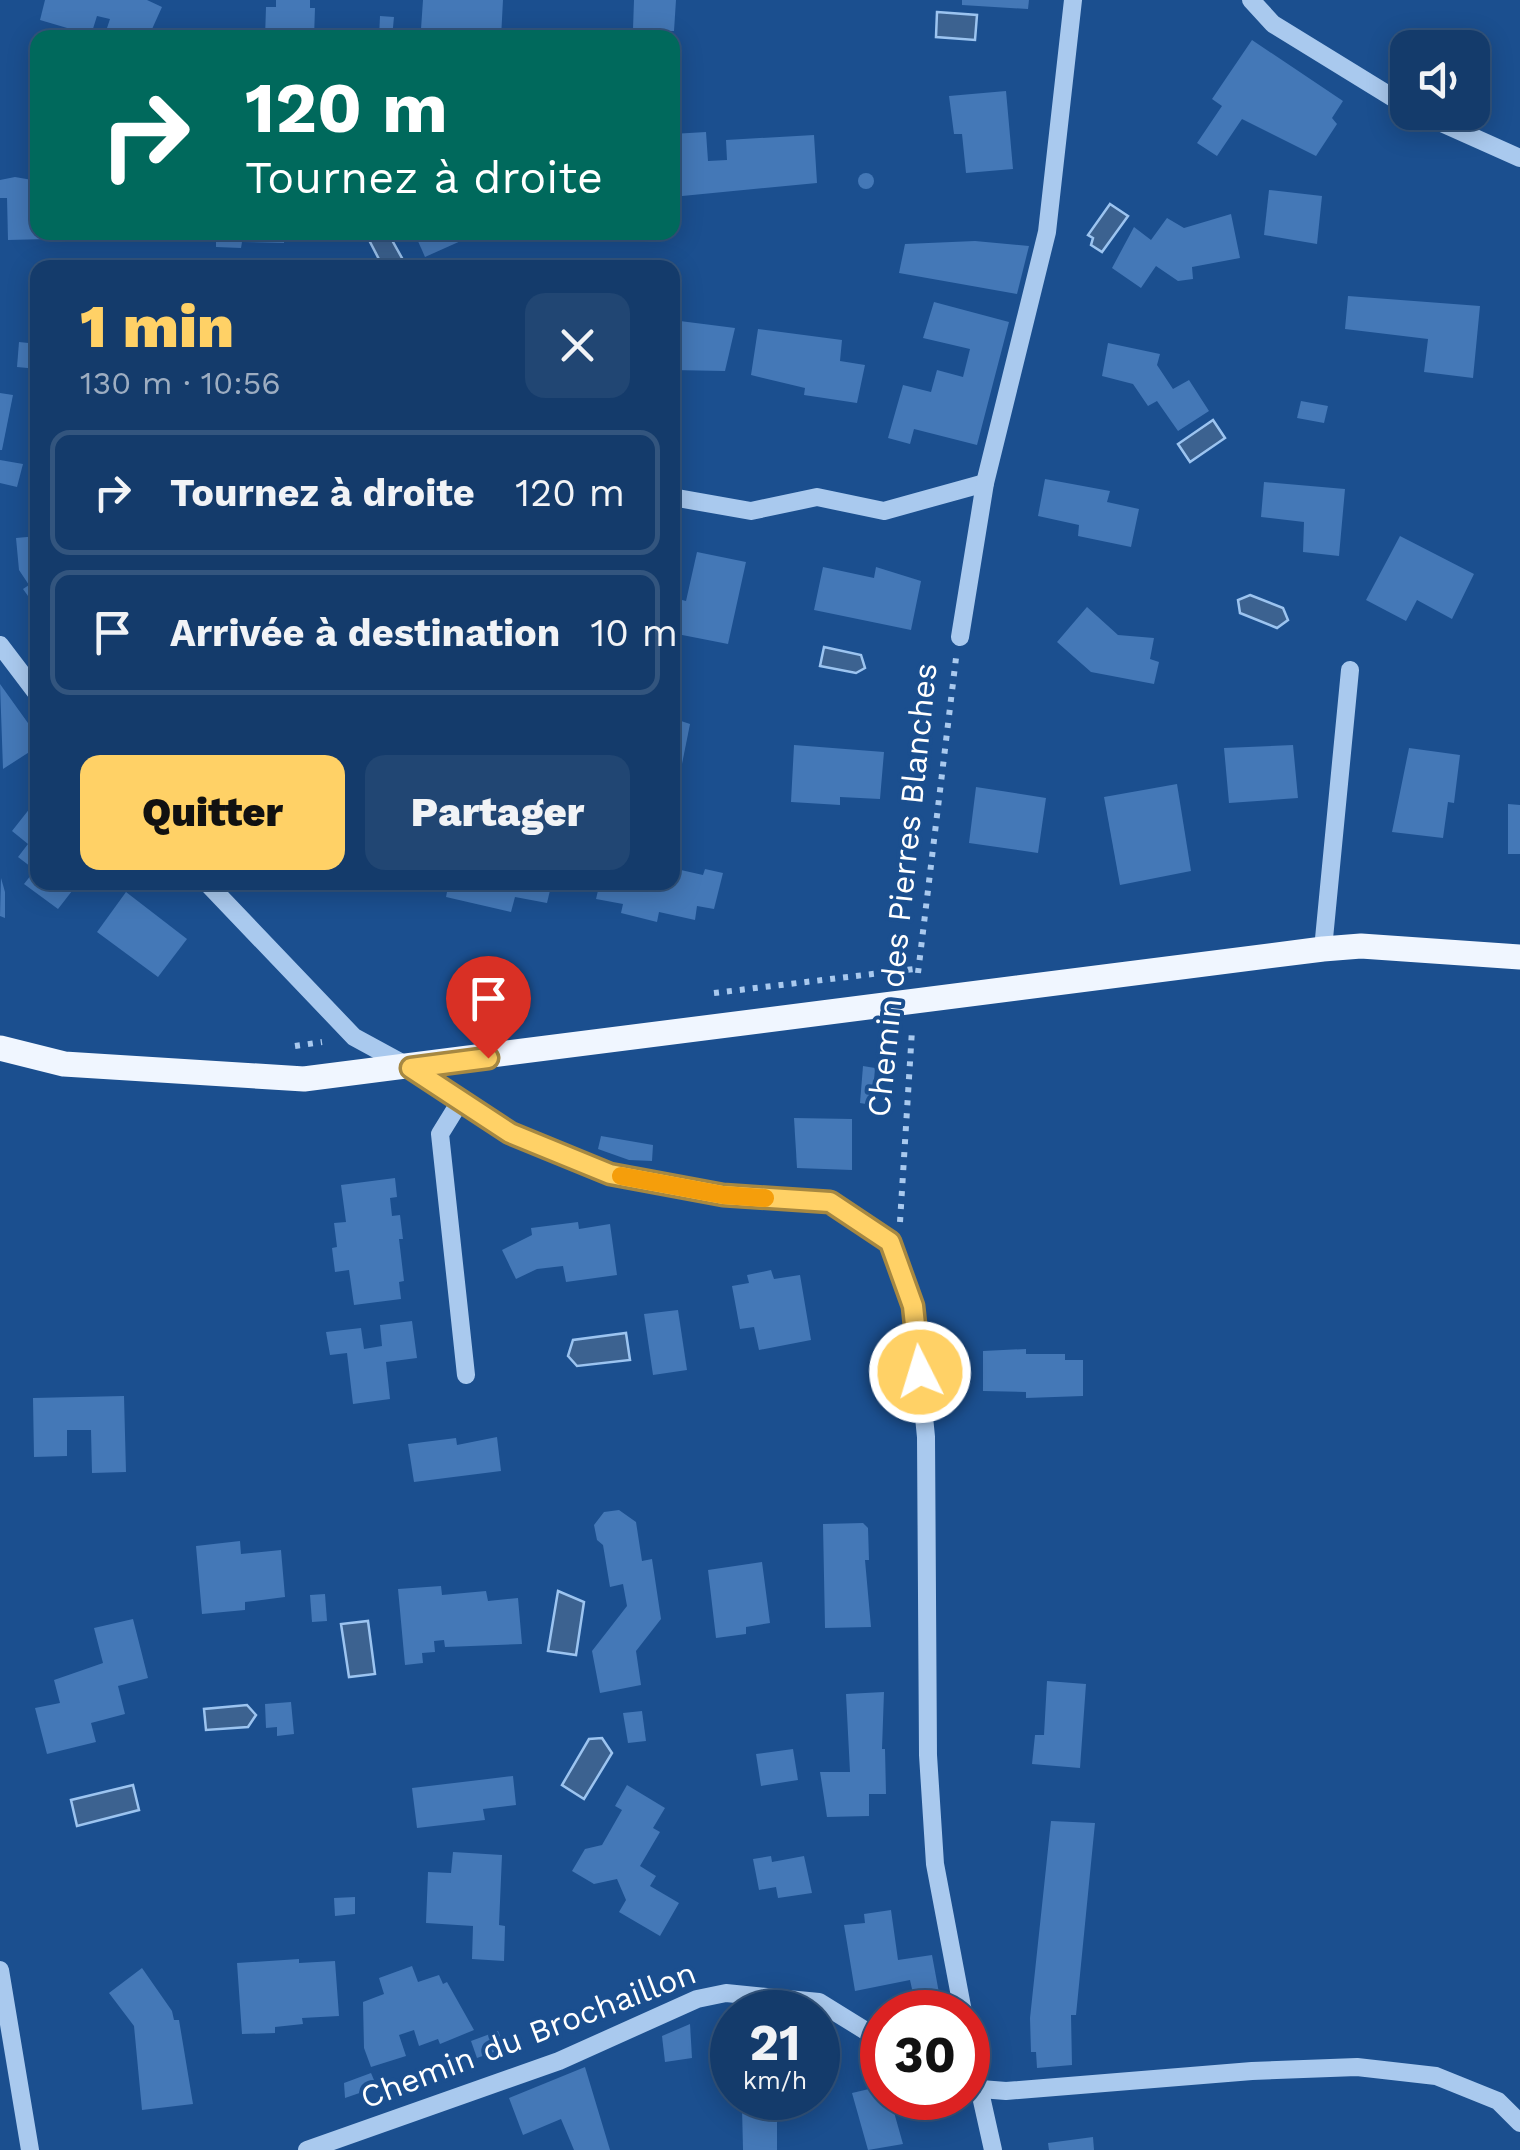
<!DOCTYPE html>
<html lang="fr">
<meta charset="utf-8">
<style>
:root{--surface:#143b6b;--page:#214673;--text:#f1f3f6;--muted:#9dadc1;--line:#33557e;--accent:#ffd166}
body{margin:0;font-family:"Work Sans",sans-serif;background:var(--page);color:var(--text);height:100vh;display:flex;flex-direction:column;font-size:38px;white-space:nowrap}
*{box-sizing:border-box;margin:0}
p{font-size:32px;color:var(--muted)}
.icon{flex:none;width:55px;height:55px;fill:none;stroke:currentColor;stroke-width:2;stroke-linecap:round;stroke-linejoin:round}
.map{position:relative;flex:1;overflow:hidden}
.drawer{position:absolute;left:30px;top:260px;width:650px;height:630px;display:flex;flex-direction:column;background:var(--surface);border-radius:20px;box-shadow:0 5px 25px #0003,0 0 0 2px var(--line)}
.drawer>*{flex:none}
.hud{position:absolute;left:30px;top:30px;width:650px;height:210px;border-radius:20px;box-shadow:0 5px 25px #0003,0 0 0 2px var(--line);background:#00695c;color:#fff;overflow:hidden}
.buttons{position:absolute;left:1390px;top:30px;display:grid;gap:20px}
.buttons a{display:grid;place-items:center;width:100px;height:100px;border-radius:20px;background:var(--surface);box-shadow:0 5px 25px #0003,0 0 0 2px var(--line);font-size:50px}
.speed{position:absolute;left:710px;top:1990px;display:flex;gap:20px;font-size:50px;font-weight:700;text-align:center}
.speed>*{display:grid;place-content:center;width:130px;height:130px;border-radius:50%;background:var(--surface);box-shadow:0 5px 25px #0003,0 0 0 2px var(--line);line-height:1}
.speed small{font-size:25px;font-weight:400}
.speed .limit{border:15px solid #d22;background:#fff;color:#111}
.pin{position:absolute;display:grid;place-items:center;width:85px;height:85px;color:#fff;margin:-102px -42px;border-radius:50% 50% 50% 0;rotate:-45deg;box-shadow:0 0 10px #0007}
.pin .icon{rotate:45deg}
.me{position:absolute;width:110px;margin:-55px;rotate:355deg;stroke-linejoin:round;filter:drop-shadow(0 0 8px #0008)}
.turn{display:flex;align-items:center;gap:35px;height:210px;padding:0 50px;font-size:45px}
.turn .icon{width:130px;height:130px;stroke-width:2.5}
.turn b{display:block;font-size:70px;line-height:85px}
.round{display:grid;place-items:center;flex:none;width:105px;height:105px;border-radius:20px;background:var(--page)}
.overview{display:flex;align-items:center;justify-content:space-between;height:170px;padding:0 50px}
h1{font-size:60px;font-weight:800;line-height:75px;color:var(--accent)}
.primary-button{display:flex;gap:20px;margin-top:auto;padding:20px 50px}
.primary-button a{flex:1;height:115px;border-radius:20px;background:var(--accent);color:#111;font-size:40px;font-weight:800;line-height:115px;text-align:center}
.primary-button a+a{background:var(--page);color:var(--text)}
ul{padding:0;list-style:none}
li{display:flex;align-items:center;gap:30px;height:125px;margin:0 20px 15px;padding:0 30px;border:5px solid var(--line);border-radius:20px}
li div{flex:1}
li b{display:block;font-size:38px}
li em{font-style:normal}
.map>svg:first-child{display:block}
.water{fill:#3c6290;stroke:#9cc4f0;stroke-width:2.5}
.building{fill:#4478b7}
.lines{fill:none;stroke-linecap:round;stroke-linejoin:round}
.path{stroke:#a9c9ee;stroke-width:6;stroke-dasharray:5 8;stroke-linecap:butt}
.minor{stroke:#a9c9ee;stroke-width:18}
.major{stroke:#f0f6ff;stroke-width:25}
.route-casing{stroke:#a68842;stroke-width:25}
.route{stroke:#ffd166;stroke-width:18}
.slow{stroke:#f59e0b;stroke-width:18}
.labels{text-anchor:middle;stroke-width:8;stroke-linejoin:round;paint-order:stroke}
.street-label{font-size:32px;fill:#fff;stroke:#1b4f8f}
</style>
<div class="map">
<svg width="1520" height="2150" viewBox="0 0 1520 2150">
<rect width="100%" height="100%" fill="#1b4f8f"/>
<g class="water">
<path d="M937 12 977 15 975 40 936 37Z"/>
<path d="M1110 204 1128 216 1102 252 1091 245 1093 238 1088 235Z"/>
<path d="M378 233H388L407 267H383L368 238Z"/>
<path d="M1213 420 1225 438 1190 462 1178 444Z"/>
<path d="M1250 595 1283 608 1288 620 1277 628 1240 613 1238 600Z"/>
<path d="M824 647 861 655 865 668 856 673 820 666Z"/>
<path d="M626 1333 630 1360 577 1366 568 1356 573 1340Z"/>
<path d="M558 1591 584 1602 576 1655 548 1651Z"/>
<path d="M368 1621 375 1674 349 1677 341 1624Z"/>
<path d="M247 1705 256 1715 248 1727 206 1730 204 1709Z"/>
<path d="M602 1738 612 1753 584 1799 562 1785 589 1739Z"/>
<path d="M133 1785 139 1810 77 1826 71 1800Z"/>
</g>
<g class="building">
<path d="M45 0H147L162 7 148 38H130L107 28 110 19 97 16 91 35 40 20Z"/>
<path d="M276 0H310V8H315L314 38H265L266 7H276Z"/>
<path d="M423 0H503L501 38H479L480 31 421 29Z"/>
<path d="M634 0H676L674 31H664V38H627V29H633Z"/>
<path d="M962 0H1029L1028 9 962 5Z"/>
<path d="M380 16 394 17 392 38H379Z"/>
<path d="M1252 40 1343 101 1332 118 1337 124 1316 156 1242 119 1217 156 1197 143 1222 106 1212 99Z"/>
<path d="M1006 91 1013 169 966 173 962 134H954L949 96Z"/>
<path d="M706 132 708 161 727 160 726 140 814 135 817 183 672 197V134Z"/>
<circle cx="866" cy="181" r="8"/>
<path d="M15 177 38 181V232H48V239L8 240 7 198H0V180Z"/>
<path d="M1269 190 1322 196 1317 244 1264 235Z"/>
<path d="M1231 214 1240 258 1192 267 1193 279 1178 281 1156 266 1141 288 1112 268 1134 227 1151 240 1167 218 1184 228Z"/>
<path d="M216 232H317V238L284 237V243L242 242 241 248 216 247Z"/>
<path d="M414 232H463V240L425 257Z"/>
<path d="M975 241 1029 246 1017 294 899 273 905 244Z"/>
<path d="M1348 296 1480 306 1473 378 1424 372 1428 339 1345 329Z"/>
<path d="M934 302 1009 322 977 445 914 429 910 444 888 438 903 385 931 392 937 370 963 377 970 349 923 338Z"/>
<path d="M672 320 735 328 725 371 672 370Z"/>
<path d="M758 329 842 340 840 361 865 365 857 403 804 395 805 388 751 375Z"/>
<path d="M19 342 38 344V369L17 367Z"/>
<path d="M1108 343 1160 354 1157 365 1173 389 1189 380 1209 411 1178 431 1157 401 1148 406 1133 384 1102 376Z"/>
<path d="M0 393 13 395 2 450H0Z"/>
<path d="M1301 401 1328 406 1324 423 1297 418Z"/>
<path d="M0 460 23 464 17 487 0 483Z"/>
<path d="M1045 479 1110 491 1107 502 1139 509 1131 547 1078 536 1079 525 1038 516Z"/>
<path d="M1264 482 1345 489 1339 556 1303 552 1304 522 1261 517Z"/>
<path d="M38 536V600L33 603 23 589 29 585 19 570 16 538Z"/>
<path d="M1400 536 1474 574 1452 619 1417 600 1406 621 1366 600Z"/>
<path d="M697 552 746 562 728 644 672 633 678 599 686 601Z"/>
<path d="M823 567 874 578 876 567 921 581 911 630 814 610Z"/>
<path d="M1087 607 1118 635 1154 638 1150 659 1159 662 1154 684 1091 672 1057 642Z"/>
<path d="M0 684 38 737V754L34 749 3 769Z"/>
<path d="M672 718 690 724 682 764 672 762Z"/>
<path d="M794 745 884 752 880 799 840 797V805L791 802Z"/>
<path d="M1293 745 1298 798 1229 803 1224 748Z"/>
<path d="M1409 748 1460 755 1454 803 1448 802 1443 838 1392 832Z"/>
<path d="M1177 784 1191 871 1120 885 1104 797Z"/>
<path d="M976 787 1046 798 1038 853 969 843Z"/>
<path d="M38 798V882H79L58 909 24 884 35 870 18 857 28 844 12 831Z"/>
<path d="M1508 804 1520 805V854H1508Z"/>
<path d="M672 868 703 875 705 869 723 873 714 909 697 906 695 920 659 912 657 922 621 913 623 904 596 899 600 882H672Z"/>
<path d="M1 878 5 892V918L0 916Z"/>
<path d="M449 882H552L547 903 515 897 511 912 446 897Z"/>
<path d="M126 892 187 939 158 977 97 932Z"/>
<path d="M863 1066 875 1068 872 1105 860 1103Z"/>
<path d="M794 1118 852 1119V1170L797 1168Z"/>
<path d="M601 1136 653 1145 652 1161 629 1160 598 1149Z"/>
<path d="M395 1178 397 1197 390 1198 392 1216 400 1215 403 1239H399L404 1281 399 1282 401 1299 354 1305 349 1270 335 1272 332 1248 337 1247 334 1223 346 1222 341 1185Z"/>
<path d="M578 1222 579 1229 610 1224 617 1275 566 1282 563 1266 537 1269 516 1279 502 1250 532 1235 531 1228Z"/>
<path d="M771 1270 774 1279 800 1275 811 1340 759 1350 754 1327 740 1329 732 1286 749 1283 747 1275Z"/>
<path d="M678 1310 687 1370 653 1375 644 1314Z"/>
<path d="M412 1321 417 1358 386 1362 390 1399 353 1404 347 1353 330 1355 326 1332 361 1328 364 1349 382 1346 380 1325Z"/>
<path d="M1026 1349V1354H1065V1360H1083V1396L1026 1398V1392L983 1391V1351Z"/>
<path d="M124 1396 126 1472 92 1473 91 1430H67V1456L34 1457 33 1398Z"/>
<path d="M497 1437 501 1471 414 1482 408 1444 456 1438 457 1445Z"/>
<path d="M619 1510 636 1522 642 1561 652 1559 661 1619 636 1651 641 1685 600 1693 592 1651 627 1606 623 1584 610 1587 603 1545 597 1540 594 1525 604 1512Z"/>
<path d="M863 1523 868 1528 869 1560H865L871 1627 825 1628 823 1524Z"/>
<path d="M240 1541 241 1554 281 1550 285 1597 245 1602V1610L202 1614 196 1546Z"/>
<path d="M762 1562 770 1623 746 1627V1634L716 1638 708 1570Z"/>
<path d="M441 1586 442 1595 486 1591 488 1601 518 1598 522 1644 445 1647 444 1640 434 1641 435 1652 422 1653 423 1663 405 1665 398 1589Z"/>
<path d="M325 1594 327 1621 312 1622 310 1595Z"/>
<path d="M133 1619 148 1678 118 1686 125 1714 91 1723 96 1742 47 1754 35 1708 60 1703 54 1680 103 1663 94 1628Z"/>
<path d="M1047 1681 1086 1684 1080 1768 1032 1764 1035 1735H1044Z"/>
<path d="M884 1692 882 1749H885L886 1794H869V1816L827 1817 820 1772H850L846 1694Z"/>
<path d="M291 1702 294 1734 277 1736V1727L266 1728 265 1704Z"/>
<path d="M642 1711 646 1741 628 1743 623 1713Z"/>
<path d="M793 1749 798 1780 761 1786 756 1754Z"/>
<path d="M513 1776 516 1805 483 1809 485 1820 417 1828 412 1788Z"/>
<path d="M627 1785 665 1808 653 1828 660 1832 640 1866 656 1876 650 1886 679 1903 660 1936 619 1912 626 1900 617 1879 594 1884 572 1871 585 1849 602 1845 622 1810 615 1806Z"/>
<path d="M1051 1821 1095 1823 1076 2015H1071L1072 2065 1037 2068 1036 2052H1031L1030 2018Z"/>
<path d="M453 1852 502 1855 499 1925 505 1926 504 1961 472 1959 473 1926 426 1923 428 1872 451 1873Z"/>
<path d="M771 1856 772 1862 804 1856 812 1893 778 1898 776 1887 759 1890 753 1859Z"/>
<path d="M355 1897V1914L335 1916 334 1898Z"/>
<path d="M891 1910 898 1960 932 1955 939 1993 914 1998 910 1980 855 1991 844 1925 865 1923 864 1914Z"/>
<path d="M299 1959V1963L335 1961 339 2016 302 2018 303 2024 275 2027V2033L242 2034 237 1963Z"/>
<path d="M412 1966 418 1982 439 1975 443 1984 447 1982 474 2030 440 2044 438 2039 419 2046 414 2030 399 2035 406 2056 371 2067 364 2048 363 2002 384 1994 379 1978Z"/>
<path d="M142 1968 172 2011 174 2020H179L193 2104 142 2110 134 2026 109 1993Z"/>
<path d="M728 2011 732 2012V2057L724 2056Z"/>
<path d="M690 2024 692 2058 665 2062 662 2036Z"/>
<path d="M498 2031 505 2048 477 2058 471 2041Z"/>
<path d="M585 2067 610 2150H574L561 2119 523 2135 509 2098Z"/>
<path d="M371 2073 377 2087 345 2098 344 2083Z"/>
<path d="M882 2086V2098H890L903 2144 868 2150 852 2093Z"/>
<path d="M749 2098H803V2102L777 2103V2150H743L742 2107 749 2105Z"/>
<path d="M1093 2137 1094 2150H1049L1048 2143Z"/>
</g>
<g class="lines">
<g class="path">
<path d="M918 973 956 658"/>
<path d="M714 993 914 969"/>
<path d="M295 1046 322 1042"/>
<path d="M900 1222 912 1030"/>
</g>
<g class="minor">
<path d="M1251 0 1273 24 1408 107"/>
<path d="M1417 112 1520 158"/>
<path d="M672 497 751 511 817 497 884 511 985 483"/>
<path d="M960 637 985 483 1047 232 1073 0"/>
<path d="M0 645 38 695"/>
<path d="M206 882 354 1037 411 1068 510 1133 610 1174 723 1195 830 1202 890 1243 913 1306 926 1437 928 1755 935 1864 963 2012"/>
<path d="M1323 949 1350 670"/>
<path d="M461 1100 440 1134 466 1375"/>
<path d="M0 1970 30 2150"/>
<path d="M968 2038 993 2150"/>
<path d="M968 2088 1006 2091 1252 2071 1357 2067 1436 2076 1498 2101 1520 2123"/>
<path d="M307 2150 559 2061 697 1999 726 1993 819 2002 882 2041"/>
</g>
<path class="major" d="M0 1048 64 1064 304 1079 1323 949 1361 946 1520 957"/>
</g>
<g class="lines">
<defs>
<path id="route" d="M488 1058 411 1068 510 1133 610 1174 723 1195 830 1202 890 1242 913 1306 920 1372"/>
</defs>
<use href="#route" class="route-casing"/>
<use href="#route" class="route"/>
<path class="slow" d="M621 1176 723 1195 765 1198"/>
</g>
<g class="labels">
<g class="street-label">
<text transform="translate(902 890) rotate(-84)" y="11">Chemin des Pierres Blanches</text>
<text transform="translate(528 2035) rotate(-21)" y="11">Chemin du Brochaillon</text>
</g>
</g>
</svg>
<div class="buttons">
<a><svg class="icon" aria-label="sound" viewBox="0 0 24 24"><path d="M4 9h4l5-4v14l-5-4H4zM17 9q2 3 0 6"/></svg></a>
</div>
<div class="speed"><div>21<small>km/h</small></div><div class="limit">30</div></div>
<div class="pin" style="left:488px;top:1058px;background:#d93025"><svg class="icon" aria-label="arrive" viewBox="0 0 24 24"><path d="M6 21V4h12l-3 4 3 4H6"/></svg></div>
<svg class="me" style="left:920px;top:1372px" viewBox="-20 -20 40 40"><circle r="17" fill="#ffd166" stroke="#fff" stroke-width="3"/><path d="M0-11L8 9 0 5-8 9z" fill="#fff"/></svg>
<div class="hud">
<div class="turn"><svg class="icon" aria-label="right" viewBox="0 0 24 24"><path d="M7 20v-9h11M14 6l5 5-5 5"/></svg><div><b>120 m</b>Tournez à droite</div></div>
</div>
<section class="drawer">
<div class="overview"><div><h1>1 min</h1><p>130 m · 10:56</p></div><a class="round"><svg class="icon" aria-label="close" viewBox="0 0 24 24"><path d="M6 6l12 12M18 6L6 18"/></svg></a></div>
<ul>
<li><svg class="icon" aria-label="right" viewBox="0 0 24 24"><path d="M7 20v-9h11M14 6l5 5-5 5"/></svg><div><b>Tournez à droite</b></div><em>120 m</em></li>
<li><svg class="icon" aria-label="arrive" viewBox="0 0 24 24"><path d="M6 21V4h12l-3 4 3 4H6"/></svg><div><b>Arrivée à destination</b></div><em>10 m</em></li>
</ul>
<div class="primary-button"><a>Quitter</a><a>Partager</a></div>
</section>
</div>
